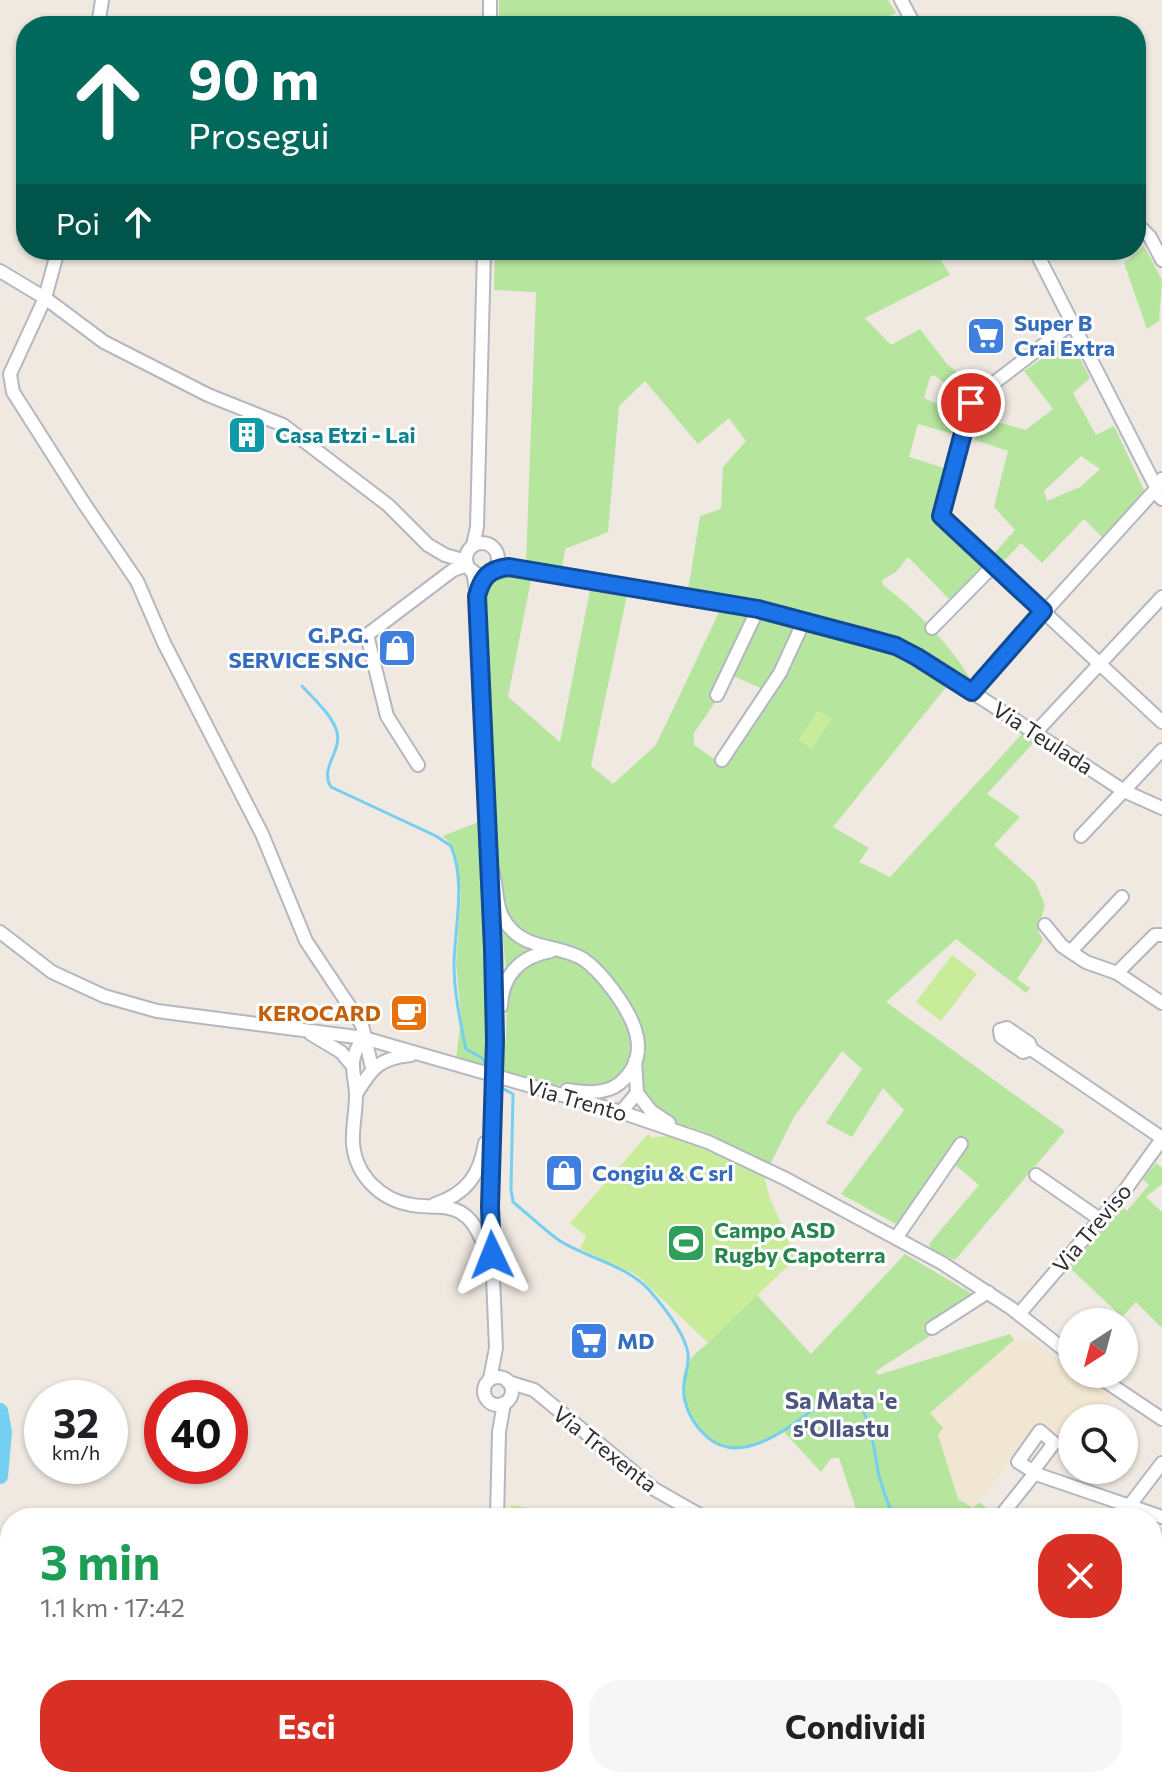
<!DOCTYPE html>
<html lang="it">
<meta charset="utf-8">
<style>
:root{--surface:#fff;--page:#f6f6f6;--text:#202124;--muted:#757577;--accent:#d93025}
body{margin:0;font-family:Commissioner,sans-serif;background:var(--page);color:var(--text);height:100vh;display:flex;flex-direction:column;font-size:30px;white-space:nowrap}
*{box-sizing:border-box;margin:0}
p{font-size:26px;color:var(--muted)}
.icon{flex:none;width:44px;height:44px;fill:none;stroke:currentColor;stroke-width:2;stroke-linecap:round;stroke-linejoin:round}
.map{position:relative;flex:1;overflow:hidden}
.details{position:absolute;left:0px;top:1508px;width:1162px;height:280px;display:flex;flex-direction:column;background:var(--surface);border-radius:32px 32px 0 0;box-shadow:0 2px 6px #0004}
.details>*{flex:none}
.top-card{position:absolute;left:16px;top:16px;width:1130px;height:244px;border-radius:32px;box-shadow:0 2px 6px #0004;background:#00695c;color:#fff;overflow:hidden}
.needle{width:52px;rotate:216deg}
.controls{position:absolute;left:1058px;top:1308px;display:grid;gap:16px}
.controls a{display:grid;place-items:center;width:80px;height:80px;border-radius:50%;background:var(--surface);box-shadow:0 2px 6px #0004;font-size:40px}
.speed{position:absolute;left:24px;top:1380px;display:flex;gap:16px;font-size:40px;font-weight:700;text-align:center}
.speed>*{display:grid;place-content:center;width:104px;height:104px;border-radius:50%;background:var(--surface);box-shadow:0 2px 6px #0004;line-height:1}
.speed small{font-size:20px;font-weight:400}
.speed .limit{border:12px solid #d22;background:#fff;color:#111}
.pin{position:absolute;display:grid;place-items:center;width:68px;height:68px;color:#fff;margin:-34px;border:4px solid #fff;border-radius:50%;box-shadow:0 2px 8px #0007}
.me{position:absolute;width:88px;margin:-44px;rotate:358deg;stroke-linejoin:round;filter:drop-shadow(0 0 6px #0008)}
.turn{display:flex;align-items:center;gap:28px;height:168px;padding:0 40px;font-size:36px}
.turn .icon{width:104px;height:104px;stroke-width:2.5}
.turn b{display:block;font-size:56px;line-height:68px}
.then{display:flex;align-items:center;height:76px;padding:0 40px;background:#0003;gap:16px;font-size:30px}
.round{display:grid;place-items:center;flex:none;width:84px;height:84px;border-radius:32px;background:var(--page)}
.headline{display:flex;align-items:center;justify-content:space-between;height:136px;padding:0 40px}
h1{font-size:48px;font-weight:700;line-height:60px;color:#1e9e55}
.action{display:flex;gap:16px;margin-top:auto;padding:16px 40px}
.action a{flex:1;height:92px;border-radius:32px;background:var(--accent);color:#fff;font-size:32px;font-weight:700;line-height:92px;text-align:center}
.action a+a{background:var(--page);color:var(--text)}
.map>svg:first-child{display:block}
.education{fill:#f0e6d1}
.green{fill:#b6e59e;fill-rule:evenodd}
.pitch{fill:#c9ec9a}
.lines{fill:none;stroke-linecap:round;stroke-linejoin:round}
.stream{stroke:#75cff0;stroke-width:3}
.river{stroke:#75cff0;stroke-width:16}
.minor-casing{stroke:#b4b7c1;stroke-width:16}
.minor{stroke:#fff;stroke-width:12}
.minor-bridge-casing{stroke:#b4b7c1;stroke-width:16;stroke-linecap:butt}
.minor-bridge{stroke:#fff;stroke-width:12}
.route-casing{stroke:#114b97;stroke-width:20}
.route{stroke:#1a73e8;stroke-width:14}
.labels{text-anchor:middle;stroke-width:6;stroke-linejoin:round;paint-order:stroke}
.shop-label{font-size:22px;font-weight:bold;fill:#366cbe;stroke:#fff;text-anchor:start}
.culture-label{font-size:22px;font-weight:bold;fill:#0d838f;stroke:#fff;text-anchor:start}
.street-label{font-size:22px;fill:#2e2e2e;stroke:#fff}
.food-label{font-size:22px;font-weight:bold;fill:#c56008;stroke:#fff;text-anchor:end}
.leisure-label{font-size:22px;font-weight:bold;fill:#27864d;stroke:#fff;text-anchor:start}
.neighbourhood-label{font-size:24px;font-weight:bold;fill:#4d5680;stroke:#fff}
</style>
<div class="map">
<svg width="1162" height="1788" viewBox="0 0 1162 1788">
<rect width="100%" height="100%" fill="#efe9e1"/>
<path class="education" d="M1014 1340 1037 1343 1072 1370V1374H1077L1112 1397 1104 1418H1072V1442H1064L1042 1421 973 1508 958 1499 930 1413Z"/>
<g class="green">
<path d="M499 0H888L896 13 863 26H499Z"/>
<path d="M1144 246 1162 280 1159 321 1147 329 1124 263Z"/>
<path d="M495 250H934L950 275 865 318 891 345 920 329 947 364 964 378 954 390 934 375 930 377 924 398 963 416 957 435 918 424 909 457 944 468 932 517 984 567 949 599 908 557 896 572 882 580 883 585C917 611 947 641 970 678L965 683 915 650 888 638 722 595 688 591 700 516 721 509 723 467 746 441 729 418 698 444 645 381 619 406 608 532 565 549 562 568 526 565 536 292 494 290Z"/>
<path d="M1066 339 1072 343 1090 378 1073 393 1096 435 1114 426 1145 492 1103 538 1084 519 1042 563 1021 543 1002 563 993 555 1015 530 994 507 1008 451 975 440 982 418 1026 430 1053 409 1024 371 1047 355V350ZM1081 456 1100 469 1098 471 1080 487 1047 501 1044 491Z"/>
<path d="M505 574 531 580 508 697 560 742 590 590 627 595 591 766 613 784 656 745 721 608 748 615 711 693 718 698 694 733V745L717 761 806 627C862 641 899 651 947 686L833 827 869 848 859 862 890 877 1022 734 1034 742 987 794 1020 817 994 845 1035 882 1045 905 1038 931 1043 940 1017 979 1030 988 1026 993 956 939 886 1002 1065 1131 955 1260 931 1250 929 1244 979 1185 955 1165 967 1148 957 1141 898 1223H894L841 1194 904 1110 883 1088 852 1137 826 1123 862 1069 842 1051 794 1117 770 1165C750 1155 729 1146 710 1135 698 1128 683 1127 670 1120 663 1117 658 1110 652 1104 649 1101 645 1099 643 1096 631 1073 652 1042 635 1013 622 993 605 964 585 952 566 940 525 946 512 925 498 901 502 875 495 849L487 723 486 587Z"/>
<path d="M760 616 796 625 765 690 731 675Z"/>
<path d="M481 821 486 896V1055L500 1058 506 1040 507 994 518 969 539 958 557 955 586 966 595 975 623 1016 630 1030 632 1044 627 1069 608 1086 573 1088 521 1078 456 1059 461 1018 456 963 461 894 453 847 443 836Z"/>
<path d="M502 929 512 939 530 949 518 955 506 971Z"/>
<path d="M1156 1163 1162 1168V1184L1146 1197 1162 1212V1328L1136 1302 1122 1317 1070 1268 1121 1205 1127 1211 1149 1185 1143 1179Z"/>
<path d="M905 1254 984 1301 876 1371 878 1375 1010 1334 1014 1340 930 1413 943 1428 938 1435 958 1499 973 1508 979 1502 1000 1518H859L839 1458H831L821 1472 784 1432C766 1441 748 1453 726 1447 695 1437 670 1388 690 1360 694 1354 702 1348 708 1343 724 1327 741 1311 757 1295L811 1354Z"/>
<path d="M512 1778H622L626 1788H516Z"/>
<path d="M660 1778H796L780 1788H663Z"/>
</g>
<g class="pitch">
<path d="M818 710 832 719 812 749 798 740Z"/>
<path d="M952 955 977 974 941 1021 916 1002Z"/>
<path d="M648 1134 652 1138C679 1128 740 1162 764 1175L769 1196 796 1258 708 1343 637 1275 580 1249 586 1236 570 1223Z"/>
<path d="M511 1505 592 1518H510Z"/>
</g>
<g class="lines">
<g class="stream">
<path d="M302 686C313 698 333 716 337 732 342 752 319 768 331 787L436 836 451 846C466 883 455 925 454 963 454 992 460 1021 466 1049L482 1058 487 1066"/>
<path d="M498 1086 513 1094 511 1189 513 1202C529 1215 544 1230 560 1241 589 1259 627 1265 650 1291 664 1307 684 1332 688 1353 690 1369 680 1383 685 1401 688 1415 696 1427 707 1437 744 1470 798 1420 829 1398 871 1382 873 1449 879 1476 883 1490 888 1504 894 1518"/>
</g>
<path class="river" d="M0 1411 4 1432 0 1476"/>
<defs>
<g id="minor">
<path d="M901 0 915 26"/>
<path d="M98 26 102 0"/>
<path d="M490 26V0"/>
<path d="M1136 223 1150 237 1162 260"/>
<path d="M58 250 45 298 10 374 13 392 83 502 137 581 164 643 262 834 306 941 362 1025 372 1068"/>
<path d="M1035 250 1156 487"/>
<path d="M0 271 45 298 104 342 208 395 283 425 388 505 428 545 445 555 466 561"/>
<path d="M1072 323 973 399 941 516 1162 722"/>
<path d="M1162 479 1156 487 1157 494 1162 499"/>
<circle cx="482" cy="559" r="16"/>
<path d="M473 545 477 527 484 250"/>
<path d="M494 569 509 567 758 609 896 646 972 692 1124 791 1162 808"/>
<path d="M473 571 477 596 490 865C500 886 492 909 510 928 529 950 560 945 583 959 595 967 604 978 613 990 633 1017 654 1054 620 1083 606 1095 584 1093 567 1090"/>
<path d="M932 628 994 565"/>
<path d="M972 692 1156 489"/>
<path d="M717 695 758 609"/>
<path d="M1035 733 1162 597"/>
<path d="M722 760 780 673 804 621"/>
<path d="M418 765 387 716 367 635 453 570 467 565"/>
<path d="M1081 836 1162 750"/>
<path d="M491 900 494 1057"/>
<path d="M1045 925 1062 946 1086 962 1117 973 1162 1003"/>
<path d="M0 932 52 972 104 996 157 1011 364 1038 621 1112 708 1142 786 1179 942 1263 1011 1308 1072 1356"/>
<path d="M1071 951 1122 897"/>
<path d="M1117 973 1155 935H1162"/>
<path d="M501 1006C502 975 521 956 551 951"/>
<path d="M311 1034 341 1052 351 1064"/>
<path d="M364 1038C346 1061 355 1070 356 1095 356 1112 352 1128 353 1144 356 1176 381 1200 412 1205 428 1208 445 1204 460 1212 479 1223 479 1242 492 1255"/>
<path d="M1031 1049 1023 1052 1001 1037 1000 1030 1007 1028 1029 1043 1031 1049 1162 1138"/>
<path d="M637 1093 651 1111 669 1123"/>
<path d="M356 1094C372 1068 379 1058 411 1055"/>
<path d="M621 1112 637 1093 635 1061"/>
<path d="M1036 1175 1101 1220"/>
<path d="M435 1204C466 1194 480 1175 485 1143"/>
<path d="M896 1238 961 1144"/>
<path d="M1019 1314 1123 1193 1162 1139"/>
<path d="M932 1328 988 1292"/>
<path d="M1095 1374 1162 1419"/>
<circle cx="498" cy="1391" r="14"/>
<path d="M490 1379 496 1348 490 1207 493 1091"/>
<path d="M508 1382 534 1390 654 1489 705 1518"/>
<path d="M1033 1471 1054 1443 1040 1431 1018 1462 1039 1475 1162 1517"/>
<path d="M1003 1513 1035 1473"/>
<path d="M497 1518 499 1432 504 1403"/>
<path d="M1120 1518 1162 1463"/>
<path d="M1152 1629 1162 1616"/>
<path d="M827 1778 833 1788"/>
<path d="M1043 1778 1052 1788"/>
<path d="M1147 1778 1154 1788"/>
<path d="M474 1788 475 1778"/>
</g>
</defs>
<use href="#minor" class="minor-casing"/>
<use href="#minor" class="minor"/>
<defs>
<path id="minor-bridge" d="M493 1091 494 1057"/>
</defs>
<use href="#minor-bridge" class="minor-bridge-casing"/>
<use href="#minor-bridge" class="minor-bridge"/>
</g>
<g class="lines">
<defs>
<path id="route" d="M492 1255 490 1207 495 1040 493 949 477 596C482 577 489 569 509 567L758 609 867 638 896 646 917 657 972 692 1043 611 941 516 971 403"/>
</defs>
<use href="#route" class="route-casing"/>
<use href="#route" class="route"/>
</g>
<defs>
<symbol id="supermarket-square" viewBox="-11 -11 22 22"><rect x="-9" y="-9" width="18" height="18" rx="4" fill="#3f7fe0" stroke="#fff"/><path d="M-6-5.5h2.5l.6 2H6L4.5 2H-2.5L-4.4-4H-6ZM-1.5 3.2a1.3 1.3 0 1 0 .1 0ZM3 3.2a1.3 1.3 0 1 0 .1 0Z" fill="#fff"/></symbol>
<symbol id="building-square" viewBox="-11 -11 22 22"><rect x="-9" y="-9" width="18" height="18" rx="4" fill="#0f9aa8" stroke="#fff"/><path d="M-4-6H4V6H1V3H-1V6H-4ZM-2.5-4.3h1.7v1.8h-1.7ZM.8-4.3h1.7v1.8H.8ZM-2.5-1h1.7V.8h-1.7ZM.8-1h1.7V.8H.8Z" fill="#fff"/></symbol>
<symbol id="shop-square" viewBox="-11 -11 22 22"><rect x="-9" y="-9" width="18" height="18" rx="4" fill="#3f7fe0" stroke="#fff"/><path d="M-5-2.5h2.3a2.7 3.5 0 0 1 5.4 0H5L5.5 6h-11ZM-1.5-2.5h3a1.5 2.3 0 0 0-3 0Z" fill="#fff"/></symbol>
<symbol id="cafe-square" viewBox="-11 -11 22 22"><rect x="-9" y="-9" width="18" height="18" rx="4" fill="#e8710a" stroke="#fff"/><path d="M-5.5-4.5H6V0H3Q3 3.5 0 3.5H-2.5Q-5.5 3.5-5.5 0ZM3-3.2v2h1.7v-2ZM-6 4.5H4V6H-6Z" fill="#fff"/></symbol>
<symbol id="stadium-square" viewBox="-11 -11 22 22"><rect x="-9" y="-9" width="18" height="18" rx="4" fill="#2e9e5b" stroke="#fff"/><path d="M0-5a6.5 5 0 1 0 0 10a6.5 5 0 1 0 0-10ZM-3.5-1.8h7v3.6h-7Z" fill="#fff"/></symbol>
</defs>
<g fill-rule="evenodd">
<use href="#supermarket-square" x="964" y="314" width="44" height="44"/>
<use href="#building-square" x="225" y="413" width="44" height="44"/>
<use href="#shop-square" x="375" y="626" width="44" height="44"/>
<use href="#cafe-square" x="387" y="991" width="44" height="44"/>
<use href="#shop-square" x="542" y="1151" width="44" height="44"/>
<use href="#stadium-square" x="664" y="1221" width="44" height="44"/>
<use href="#supermarket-square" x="567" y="1319" width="44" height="44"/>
</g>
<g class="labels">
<g class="shop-label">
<text x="1014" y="331">Super B<tspan x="1014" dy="25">Crai Extra</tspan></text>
<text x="369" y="643" text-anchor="end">G.P.G.<tspan x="369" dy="25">SERVICE SNC</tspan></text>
<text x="592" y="1181">Congiu &amp; C srl</text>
<text x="617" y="1349">MD</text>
</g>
<g class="culture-label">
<text x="275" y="443">Casa Etzi - Lai</text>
</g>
<g class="street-label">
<text transform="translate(1043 738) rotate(33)" y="8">Via Teulada</text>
<text transform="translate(577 1100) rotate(16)" y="8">Via Trento</text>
<text transform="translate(1092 1228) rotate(-50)" y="8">Via Treviso</text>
<text transform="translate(605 1449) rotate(38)" y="8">Via Trexenta</text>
</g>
<g class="food-label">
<text x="381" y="1021">KEROCARD</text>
</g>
<g class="leisure-label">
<text x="714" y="1238">Campo ASD<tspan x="714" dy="25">Rugby Capoterra</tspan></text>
</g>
<g class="neighbourhood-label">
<text x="841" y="1409">Sa Mata 'e<tspan x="841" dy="28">s'Ollastu</tspan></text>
</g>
</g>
</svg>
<div class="controls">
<a><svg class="needle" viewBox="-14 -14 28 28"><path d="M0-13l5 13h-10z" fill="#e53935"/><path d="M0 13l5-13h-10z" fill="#757577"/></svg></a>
<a><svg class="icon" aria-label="search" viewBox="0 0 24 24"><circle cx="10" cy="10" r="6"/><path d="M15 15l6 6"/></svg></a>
</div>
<div class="speed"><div>32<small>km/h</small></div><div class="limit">40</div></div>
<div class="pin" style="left:971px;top:403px;background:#d93025"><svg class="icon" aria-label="arrive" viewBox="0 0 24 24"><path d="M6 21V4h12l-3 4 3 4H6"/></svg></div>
<svg class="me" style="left:492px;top:1255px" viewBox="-20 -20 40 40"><path d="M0-17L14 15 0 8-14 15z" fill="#1a73e8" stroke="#fff" stroke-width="4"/></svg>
<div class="top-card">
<div class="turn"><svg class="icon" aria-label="ahead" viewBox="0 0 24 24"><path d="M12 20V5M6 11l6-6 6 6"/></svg><div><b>90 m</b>Prosegui</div></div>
<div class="then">Poi<svg class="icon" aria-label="ahead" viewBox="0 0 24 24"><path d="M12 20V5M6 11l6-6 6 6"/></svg></div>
</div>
<section class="details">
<div class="headline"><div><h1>3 min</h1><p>1.1 km · 17:42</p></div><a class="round" style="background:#d93025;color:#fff"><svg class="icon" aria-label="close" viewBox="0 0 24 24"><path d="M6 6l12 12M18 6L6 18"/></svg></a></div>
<div class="action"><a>Esci</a><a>Condividi</a></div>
</section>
</div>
